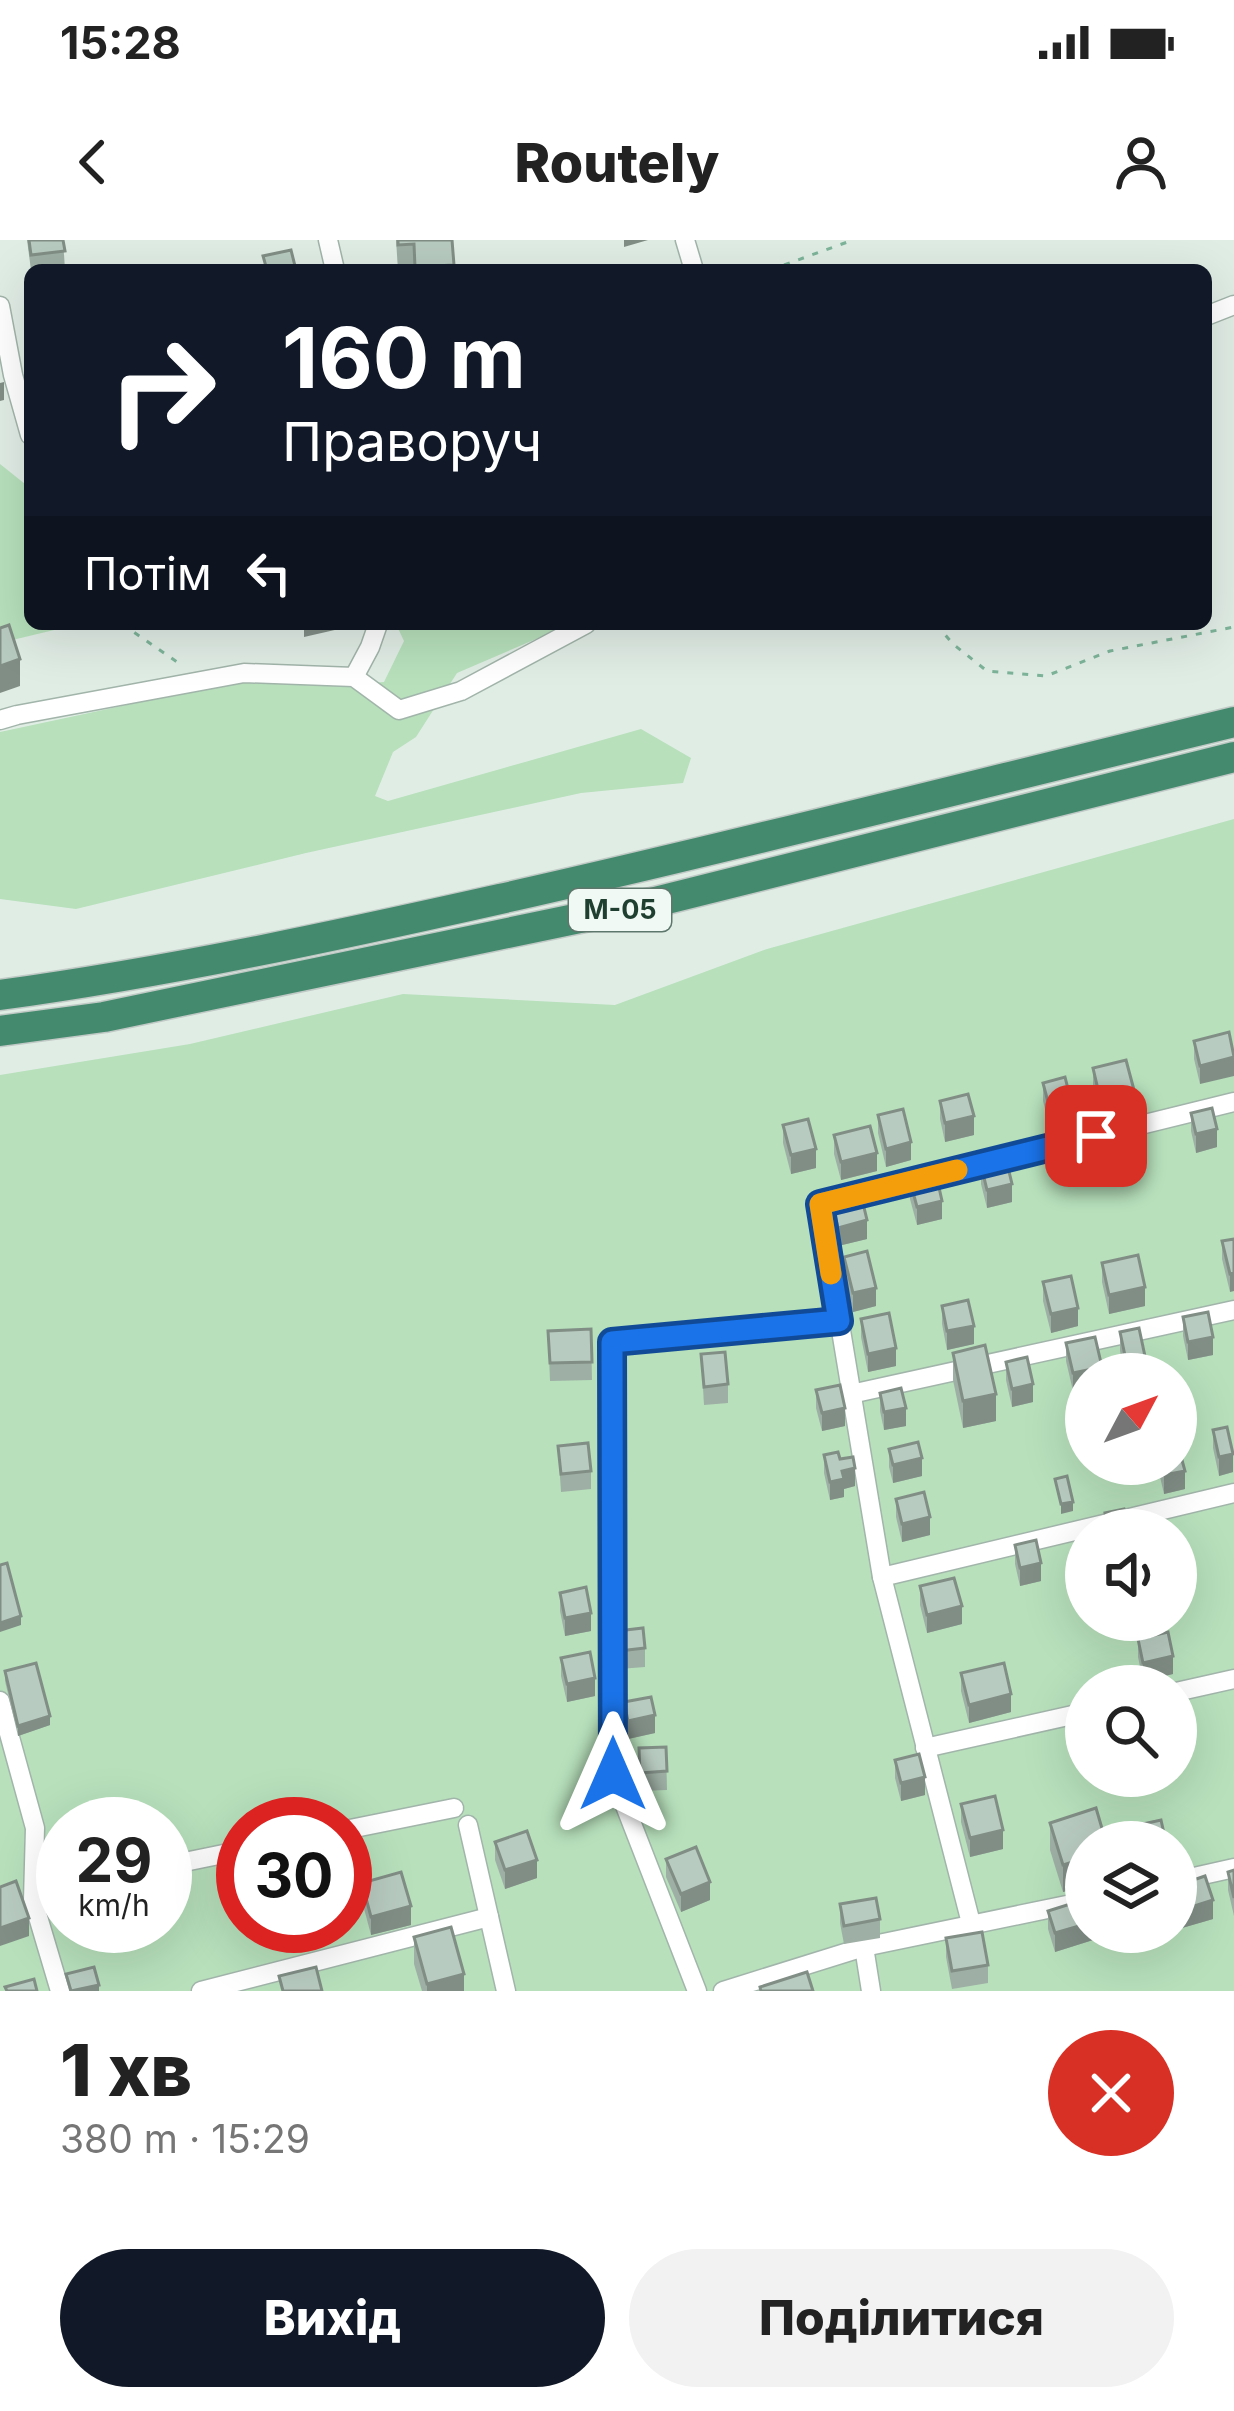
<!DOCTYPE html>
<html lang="uk">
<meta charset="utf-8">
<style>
:root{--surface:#fff;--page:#f2f2f2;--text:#222;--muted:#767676;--accent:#111827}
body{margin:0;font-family:Inter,sans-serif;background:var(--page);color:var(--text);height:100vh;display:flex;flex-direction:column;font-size:45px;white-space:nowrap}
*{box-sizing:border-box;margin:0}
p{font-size:39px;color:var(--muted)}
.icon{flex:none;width:66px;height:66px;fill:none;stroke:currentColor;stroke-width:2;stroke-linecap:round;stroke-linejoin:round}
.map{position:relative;height:1751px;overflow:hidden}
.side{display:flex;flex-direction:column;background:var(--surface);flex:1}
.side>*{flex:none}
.top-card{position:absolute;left:24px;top:24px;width:1188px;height:366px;border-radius:18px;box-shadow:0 12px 48px #0002;background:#111827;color:#fff;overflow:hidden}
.needle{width:78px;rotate:49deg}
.tools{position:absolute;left:1065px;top:1113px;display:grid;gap:24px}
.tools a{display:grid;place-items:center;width:132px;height:132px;border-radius:50%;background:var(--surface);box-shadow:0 12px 48px #0002;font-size:60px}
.speed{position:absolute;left:36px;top:1557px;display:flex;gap:24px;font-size:60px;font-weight:700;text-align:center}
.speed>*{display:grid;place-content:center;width:156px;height:156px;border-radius:50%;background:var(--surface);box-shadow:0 12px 48px #0002;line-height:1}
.speed small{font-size:30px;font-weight:400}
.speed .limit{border:18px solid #d22;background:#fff;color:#111}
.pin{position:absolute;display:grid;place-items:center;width:102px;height:102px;color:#fff;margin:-51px;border-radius:24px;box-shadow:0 6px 18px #0006}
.me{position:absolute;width:132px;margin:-66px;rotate:0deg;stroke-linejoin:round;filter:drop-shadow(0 0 9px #0008)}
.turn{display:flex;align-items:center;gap:42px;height:252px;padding:0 60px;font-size:54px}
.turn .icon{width:156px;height:156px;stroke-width:2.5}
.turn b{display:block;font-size:84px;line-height:102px}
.then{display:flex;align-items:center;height:114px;padding:0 60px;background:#0003;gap:24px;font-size:45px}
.round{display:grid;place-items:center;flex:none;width:126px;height:126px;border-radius:63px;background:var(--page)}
.headline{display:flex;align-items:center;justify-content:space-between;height:204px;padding:0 60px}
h1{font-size:72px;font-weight:800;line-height:90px}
.primary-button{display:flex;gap:24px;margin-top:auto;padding:24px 60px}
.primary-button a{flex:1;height:138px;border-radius:72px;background:var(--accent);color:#fff;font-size:48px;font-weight:800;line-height:138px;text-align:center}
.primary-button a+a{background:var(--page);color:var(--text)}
.status{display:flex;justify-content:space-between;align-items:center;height:84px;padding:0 60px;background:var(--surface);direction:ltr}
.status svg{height:33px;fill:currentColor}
header{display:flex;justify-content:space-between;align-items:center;height:156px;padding:0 60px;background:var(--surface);font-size:54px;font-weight:800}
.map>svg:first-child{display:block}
.green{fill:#b7e0bb;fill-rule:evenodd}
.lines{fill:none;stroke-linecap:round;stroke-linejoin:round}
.minor-casing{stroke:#a2b5ab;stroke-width:21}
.trunk-casing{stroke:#c0c9c5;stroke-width:33}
.path{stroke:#7db499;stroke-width:3;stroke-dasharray:6 9;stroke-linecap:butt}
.minor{stroke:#fff;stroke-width:18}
.trunk{stroke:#448a6e;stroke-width:30}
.wall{fill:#9eafa5}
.shaded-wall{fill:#818e86}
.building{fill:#b8cbc0;stroke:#818e86;stroke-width:3}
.route-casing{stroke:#114b97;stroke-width:30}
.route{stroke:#1a73e8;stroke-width:21}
.slow{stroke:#f59e0b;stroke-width:21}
.labels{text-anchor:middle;stroke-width:9;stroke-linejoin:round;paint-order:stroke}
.shield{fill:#f1f9f4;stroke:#5e776c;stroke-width:3}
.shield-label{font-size:27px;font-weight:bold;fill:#1f3f31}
</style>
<div class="status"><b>15:28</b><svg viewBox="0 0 49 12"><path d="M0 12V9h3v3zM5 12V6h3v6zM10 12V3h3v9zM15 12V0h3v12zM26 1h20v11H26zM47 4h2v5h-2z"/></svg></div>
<header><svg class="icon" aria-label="back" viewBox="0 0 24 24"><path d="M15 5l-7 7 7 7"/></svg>Routely<svg class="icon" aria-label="person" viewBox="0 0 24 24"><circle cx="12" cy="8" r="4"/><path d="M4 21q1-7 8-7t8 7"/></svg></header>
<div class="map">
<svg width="1234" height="1751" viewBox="0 0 1234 1751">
<rect width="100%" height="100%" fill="#e0ede5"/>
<g class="green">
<path d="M0 224 30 248V384H79L0 403Z"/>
<path d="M396 384H571L457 433 416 497 393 512 375 556 388 561 641 489 691 518 683 543 581 553 306 613 76 669 0 659V492L248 439 351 445 384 442 404 401Z"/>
<path d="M1234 579V1751H0V835L190 804 403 754 615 765 767 709ZM1086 1134H1176V1224H1086ZM1086 1290H1176V1380H1086ZM1086 1446H1176V1536H1086ZM63 1584H165V1686H63ZM243 1584H345V1686H243ZM1086 1602H1176V1692H1086Z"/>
</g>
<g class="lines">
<defs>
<g id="minor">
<path d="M328 0 335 30"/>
<path d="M685 0 694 30"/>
<path d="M0 66 13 135 30 195"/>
<path d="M1206 76 1234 65"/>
<path d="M354 437 370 407 378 384"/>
<path d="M0 480 17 475 244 433 354 437 399 470 461 451 586 384"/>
<path d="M851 1154 1234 1070"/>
<path d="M882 1337 1234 1253"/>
<path d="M1176 1452 1234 1439"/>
<path d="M0 1461 35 1588 33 1660 60 1751"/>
<path d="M925 1508 1086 1472"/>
<path d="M468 1585 506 1751"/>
<path d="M345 1590 454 1568"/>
<path d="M40 1622 47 1650 63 1647"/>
<path d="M165 1626 243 1610"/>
<path d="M1176 1641 1234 1628"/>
<path d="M972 1687 882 1337 820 964 1234 862"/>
<path d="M864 1707 871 1751"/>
<path d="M201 1751 489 1677"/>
<path d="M697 1751 613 1535 612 1102 839 1081"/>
<path d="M723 1751 864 1707 1086 1661"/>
</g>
<g id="trunk">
<path d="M0 755C168 732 335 696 500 659 746 604 989 541 1234 482"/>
<path d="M0 791 104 777 647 664 1234 517"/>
</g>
</defs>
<use href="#minor" class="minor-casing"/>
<use href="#trunk" class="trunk-casing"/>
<g class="path">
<path d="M770 30 853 0"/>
<path d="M122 384 180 424"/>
<path d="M936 384 953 404 987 431 1046 436 1110 411 1234 387"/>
</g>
<use href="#minor" class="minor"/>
<use href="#trunk" class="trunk"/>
</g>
<g class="wall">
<path d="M27 0H63L65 29 31 30Z"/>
<path d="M396 0H452L454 30H398Z"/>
<path d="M1229 792 1200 844 1194 819V801Z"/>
<path d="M1093 828 1134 868 1100 877 1093 846Z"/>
<path d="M1043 843 1071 879 1049 884 1043 861Z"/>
<path d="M940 861 974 895 945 902 940 879Z"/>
<path d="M1191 873 1217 907 1196 913 1191 891Z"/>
<path d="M878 875 911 920 886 927 878 893Z"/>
<path d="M783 885 816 928 791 934 783 903Z"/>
<path d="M1092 889 1119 934 1100 939 1092 908Z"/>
<path d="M834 895 877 931 841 940 834 914Z"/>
<path d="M981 925 1012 962 987 968 981 944Z"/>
<path d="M910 941 942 979 917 985 910 959Z"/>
<path d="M832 962 867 999 838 1006 832 980Z"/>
<path d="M1234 999 1230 1052 1222 1019V1001Z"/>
<path d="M844 1017 876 1066 853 1072 844 1035Z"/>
<path d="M1102 1023 1145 1066 1109 1074 1102 1042Z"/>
<path d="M1043 1042 1078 1086 1051 1093 1043 1061Z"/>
<path d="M942 1066 974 1104 947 1110 942 1084Z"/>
<path d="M1183 1077 1213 1115 1188 1120 1183 1096Z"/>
<path d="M861 1079 896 1126 868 1132 861 1097Z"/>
<path d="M591 1089 592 1140 550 1141 548 1091Z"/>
<path d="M1120 1092 1146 1134H1125L1120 1111Z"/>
<path d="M1066 1103 1102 1134 1073 1151 1066 1121Z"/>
<path d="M953 1113 996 1181 963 1188 953 1140Z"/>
<path d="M701 1114 728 1144V1163L704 1165Z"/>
<path d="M1006 1122 1033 1162 1012 1167 1006 1140Z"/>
<path d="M816 1150 845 1186 822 1191 816 1168Z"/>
<path d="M880 1153 906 1186 884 1190 880 1171Z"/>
<path d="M1213 1190 1233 1232 1219 1236 1213 1208Z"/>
<path d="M558 1206 591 1231V1249L561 1252Z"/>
<path d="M889 1209 922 1236 893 1243 889 1227Z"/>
<path d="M824 1215 840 1219 855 1246 844 1249V1257L830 1260 824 1233Z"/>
<path d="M1157 1224H1176L1185 1249 1164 1254Z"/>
<path d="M896 1259 930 1295 902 1302 896 1277Z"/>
<path d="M1015 1305 1041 1341 1020 1346 1015 1324Z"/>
<path d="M920 1346 962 1384 927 1393 920 1365Z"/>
<path d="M560 1353 591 1391 565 1396 560 1371Z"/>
<path d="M617 1391 645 1408V1427L619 1429Z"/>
<path d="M1138 1399 1173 1434 1143 1441 1138 1417Z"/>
<path d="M561 1418 595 1456 567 1462 561 1436Z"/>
<path d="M5 1431 50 1485 18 1496 5 1441Z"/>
<path d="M961 1433 1011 1472 969 1483 961 1451Z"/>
<path d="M624 1462 655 1493 628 1499 624 1481Z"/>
<path d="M666 1507 667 1550 640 1551 639 1508Z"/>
<path d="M895 1520 925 1555 901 1561 895 1538Z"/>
<path d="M961 1564 1003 1609 970 1617 961 1582Z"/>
<path d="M1050 1583 1086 1602V1645L1063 1652 1050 1610Z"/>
<path d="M495 1602 537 1638 505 1649 495 1620Z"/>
<path d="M666 1619 710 1660 681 1672 666 1637Z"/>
<path d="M1234 1630V1676L1228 1650V1632Z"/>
<path d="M362 1643 411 1685 371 1695 362 1661Z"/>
<path d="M1176 1646 1213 1679 1182 1688 1176 1670Z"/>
<path d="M840 1664 880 1679V1698L844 1704 840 1683Z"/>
<path d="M1048 1671 1112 1692V1694L1055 1712 1048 1689Z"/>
<path d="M414 1697 464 1751H422L414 1724Z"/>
<path d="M946 1698 988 1725V1743L952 1749 946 1717Z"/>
</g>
<g class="shaded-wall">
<path d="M624 0H648L624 7Z"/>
<path d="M4 142V160L0 161V143Z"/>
<path d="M304 384H361L304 397Z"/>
<path d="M20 419V446L0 453V426Z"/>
<path d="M1234 817V836L1200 844V826Z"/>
<path d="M1134 850V868L1100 877V858Z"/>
<path d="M1071 861V879L1049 884V866Z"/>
<path d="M974 876V895L945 902V883Z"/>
<path d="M1217 889V907L1196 913V894Z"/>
<path d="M911 902V920L886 927V909Z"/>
<path d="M816 909V928L791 934V915Z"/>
<path d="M877 913V931L841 940V922Z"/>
<path d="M1119 916V934L1100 939V921Z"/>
<path d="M1012 944V962L987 968V950Z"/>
<path d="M942 961V979L917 985V967Z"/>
<path d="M867 980V999L838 1006V988Z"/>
<path d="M1234 1033V1051L1230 1052V1034Z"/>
<path d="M1145 1047V1066L1109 1074V1055Z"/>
<path d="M876 1048V1066L853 1072V1053Z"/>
<path d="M1078 1068V1086L1051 1093V1074Z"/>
<path d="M974 1086V1104L947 1110V1091Z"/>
<path d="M1213 1097V1115L1188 1120V1102Z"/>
<path d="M896 1108V1126L868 1132V1114Z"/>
<path d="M1146 1121V1134H1127V1125Z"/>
<path d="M1102 1127V1134H1086V1149L1073 1151V1133Z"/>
<path d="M1033 1144V1162L1012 1167V1149Z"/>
<path d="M996 1154V1181L963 1188V1161Z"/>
<path d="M845 1168V1186L822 1191V1173Z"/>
<path d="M906 1168V1186L884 1190V1172Z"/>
<path d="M1233 1214V1232L1219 1236V1217Z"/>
<path d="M922 1218V1236L893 1243V1225Z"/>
<path d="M855 1228V1246L844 1249V1257L830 1260V1242L842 1231Z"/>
<path d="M1185 1231V1249L1164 1254V1235Z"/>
<path d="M1073 1262V1271L1061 1274V1264Z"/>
<path d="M930 1277V1295L902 1302V1284Z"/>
<path d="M1041 1323V1341L1020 1346V1328Z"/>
<path d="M962 1366V1384L927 1393V1375Z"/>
<path d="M591 1373V1391L565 1396V1378Z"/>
<path d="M21 1376V1385L0 1392V1383Z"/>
<path d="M1173 1416V1434L1143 1441V1423Z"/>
<path d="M595 1438V1456L567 1462V1444Z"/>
<path d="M1011 1454V1472L969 1483V1465Z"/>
<path d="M655 1475V1493L628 1499V1481Z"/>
<path d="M50 1476V1485L18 1496V1486Z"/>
<path d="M925 1537V1555L901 1561V1543Z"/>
<path d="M1003 1590V1609L970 1617V1598Z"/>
<path d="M1086 1618V1645L1063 1652V1625Z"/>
<path d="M537 1620V1638L505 1649V1630Z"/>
<path d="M710 1642V1660L681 1672V1654Z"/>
<path d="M1213 1660V1679L1182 1688V1670Z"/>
<path d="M411 1666V1685L371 1695V1677Z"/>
<path d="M29 1678V1696L0 1706V1688Z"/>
<path d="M1086 1684V1692H1112V1694L1055 1712V1693Z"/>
<path d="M1134 1692H1162V1693L1134 1702Z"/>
<path d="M464 1734V1751H427V1744Z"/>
<path d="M99 1745V1751H76Z"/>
</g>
<g class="building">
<path d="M29 0H63L65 11 31 15Z"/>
<path d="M398 0H452L454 25 415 27 414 4 398 5Z"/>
<path d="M291 10 296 30H267L263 16Z"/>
<path d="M9 385 20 419 0 426V388Z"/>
<path d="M1229 792 1234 817 1200 826 1194 801Z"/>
<path d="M1126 820 1134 850 1100 858 1093 828Z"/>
<path d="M1065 837 1071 861 1049 866 1043 843Z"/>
<path d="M968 854 974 876 945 883 940 861Z"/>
<path d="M1212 868 1217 889 1196 894 1191 873Z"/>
<path d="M903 869 911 902 886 909 878 875Z"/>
<path d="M808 879 816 909 791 915 783 885Z"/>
<path d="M1111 885 1119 916 1100 921 1092 889Z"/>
<path d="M870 886 877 913 841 922 834 895Z"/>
<path d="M1006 919 1012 944 987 950 981 925Z"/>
<path d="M936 934 942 961 917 967 910 941Z"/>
<path d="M861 955 867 980 838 988 832 962Z"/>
<path d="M1234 999V1033L1230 1034 1222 1001Z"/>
<path d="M867 1011 876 1048 853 1053 844 1017Z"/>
<path d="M1138 1015 1145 1047 1109 1055 1102 1023Z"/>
<path d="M1071 1036 1078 1068 1051 1074 1043 1042Z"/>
<path d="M968 1060 974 1086 947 1091 942 1066Z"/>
<path d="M1208 1072 1213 1097 1188 1102 1183 1077Z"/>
<path d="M889 1073 896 1108 868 1114 861 1079Z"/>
<path d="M1139 1088 1146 1121 1127 1125 1120 1092Z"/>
<path d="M591 1089 592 1122 550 1123 548 1091Z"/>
<path d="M1095 1097 1102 1127 1073 1133 1066 1103Z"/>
<path d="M985 1105 996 1154 963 1161 953 1113Z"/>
<path d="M725 1112 728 1144 704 1147 701 1114Z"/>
<path d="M1027 1117 1033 1144 1012 1149 1006 1122Z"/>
<path d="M840 1145 845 1168 822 1173 816 1150Z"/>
<path d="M901 1148 906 1168 884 1172 880 1153Z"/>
<path d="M1227 1187 1233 1214 1219 1217 1213 1190Z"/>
<path d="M1176 1198 1185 1231 1164 1235 1161 1224H1176Z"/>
<path d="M918 1202 922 1218 893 1225 889 1209Z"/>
<path d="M588 1203 591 1231 561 1234 558 1206Z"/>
<path d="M838 1212 840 1219 853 1217 855 1228 842 1231 844 1239 830 1242 824 1215Z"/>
<path d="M1067 1236 1073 1262 1061 1264 1055 1239Z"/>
<path d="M924 1252 930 1277 902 1284 896 1259Z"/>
<path d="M1124 1269 1129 1290H1109L1105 1273Z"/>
<path d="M1036 1300 1041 1323 1020 1328 1015 1305Z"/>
<path d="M7 1323 21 1376 0 1383V1325Z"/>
<path d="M954 1338 962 1366 927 1375 920 1346Z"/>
<path d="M586 1347 591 1373 565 1378 560 1353Z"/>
<path d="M643 1388 645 1408 619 1411 617 1391Z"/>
<path d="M1168 1392 1173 1416 1143 1423 1138 1399Z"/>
<path d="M590 1412 595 1438 567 1444 561 1418Z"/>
<path d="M36 1423 50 1476 18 1486 5 1431Z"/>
<path d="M1004 1423 1011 1454 969 1465 961 1433Z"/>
<path d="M651 1457 655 1475 628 1481 624 1462Z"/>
<path d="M666 1507 667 1531 640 1533 639 1508Z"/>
<path d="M919 1514 925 1537 901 1543 895 1520Z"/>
<path d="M995 1556 1003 1590 970 1598 961 1564Z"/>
<path d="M1096 1568 1106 1602H1086V1618L1063 1625 1050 1583Z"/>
<path d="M1161 1580 1165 1598 1138 1602 1134 1586Z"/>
<path d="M527 1591 537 1620 505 1630 495 1602Z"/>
<path d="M696 1607 710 1642 681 1654 666 1619Z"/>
<path d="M1234 1630V1658L1228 1632Z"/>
<path d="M401 1632 411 1666 371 1677 362 1643Z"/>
<path d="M1205 1636 1213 1660 1182 1670 1176 1646Z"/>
<path d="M16 1641 29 1678 0 1688V1647Z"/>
<path d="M876 1658 880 1679 844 1686 840 1664Z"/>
<path d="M1086 1659V1684L1055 1693 1048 1671Z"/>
<path d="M451 1687 464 1734 427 1744 414 1697Z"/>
<path d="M982 1692 988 1725 952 1731 946 1698Z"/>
<path d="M94 1727 99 1745 71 1751 66 1734Z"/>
<path d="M316 1727 322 1751H283L279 1736Z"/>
<path d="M807 1732 813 1751H761L760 1747Z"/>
<path d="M34 1739 37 1751H7L5 1747Z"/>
</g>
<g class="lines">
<defs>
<path id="route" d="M613 1534 612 1102 839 1081 820 964 1096 896"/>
</defs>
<use href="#route" class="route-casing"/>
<use href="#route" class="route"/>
<path class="slow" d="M831 1034 820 964 957 930"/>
</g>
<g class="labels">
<rect class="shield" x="569" y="649" width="102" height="42" rx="9"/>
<g class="shield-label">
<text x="620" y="679">М-05</text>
</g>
</g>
</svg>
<div class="tools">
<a><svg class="needle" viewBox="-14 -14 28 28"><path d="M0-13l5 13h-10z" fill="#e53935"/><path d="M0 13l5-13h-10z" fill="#767676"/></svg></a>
<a><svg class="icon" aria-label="sound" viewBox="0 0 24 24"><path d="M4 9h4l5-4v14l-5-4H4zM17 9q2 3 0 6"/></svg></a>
<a><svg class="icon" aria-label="search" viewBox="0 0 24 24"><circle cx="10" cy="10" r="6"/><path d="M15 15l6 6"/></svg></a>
<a><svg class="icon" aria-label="layers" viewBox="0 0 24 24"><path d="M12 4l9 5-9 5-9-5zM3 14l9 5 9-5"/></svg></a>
</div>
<div class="speed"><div>29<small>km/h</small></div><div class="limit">30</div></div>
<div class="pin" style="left:1096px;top:896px;background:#d93025"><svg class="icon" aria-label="arrive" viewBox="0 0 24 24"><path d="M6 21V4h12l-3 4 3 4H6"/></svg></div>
<svg class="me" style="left:613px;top:1534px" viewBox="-20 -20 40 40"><path d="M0-17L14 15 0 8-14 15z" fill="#1a73e8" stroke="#fff" stroke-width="4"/></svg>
<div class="top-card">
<div class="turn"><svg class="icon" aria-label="right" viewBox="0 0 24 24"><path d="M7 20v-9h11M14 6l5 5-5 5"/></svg><div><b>160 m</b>Праворуч</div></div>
<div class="then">Потім<svg class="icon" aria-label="left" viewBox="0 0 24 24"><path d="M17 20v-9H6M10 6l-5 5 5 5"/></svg></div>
</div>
</div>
<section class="side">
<div class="headline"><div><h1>1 хв</h1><p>380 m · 15:29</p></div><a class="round" style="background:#d93025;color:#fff"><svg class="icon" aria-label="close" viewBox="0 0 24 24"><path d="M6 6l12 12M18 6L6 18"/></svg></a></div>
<div class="primary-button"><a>Вихід</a><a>Поділитися</a></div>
</section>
